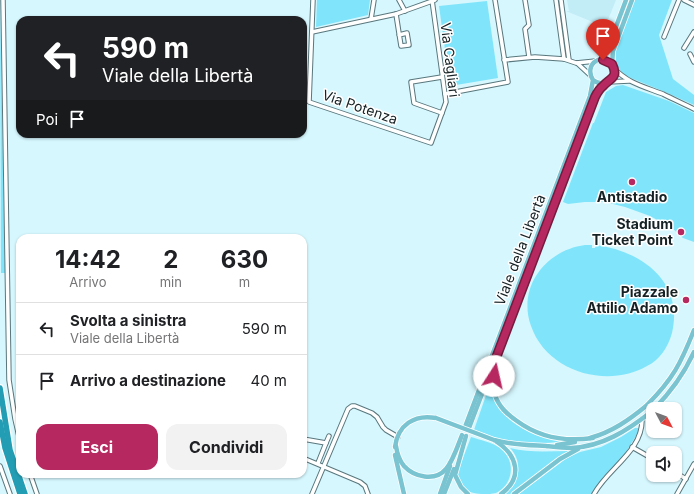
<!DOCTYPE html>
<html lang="it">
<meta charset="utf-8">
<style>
:root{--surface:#fff;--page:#f2f2f2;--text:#202124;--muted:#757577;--line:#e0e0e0;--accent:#b62960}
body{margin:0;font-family:Inter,sans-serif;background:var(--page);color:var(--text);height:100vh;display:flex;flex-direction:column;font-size:15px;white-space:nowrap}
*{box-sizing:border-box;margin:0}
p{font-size:13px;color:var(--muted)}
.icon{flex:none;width:22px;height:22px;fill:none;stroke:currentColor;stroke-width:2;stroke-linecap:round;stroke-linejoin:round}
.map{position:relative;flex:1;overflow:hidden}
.sheet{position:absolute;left:16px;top:234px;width:291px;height:244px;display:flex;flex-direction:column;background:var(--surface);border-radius:12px;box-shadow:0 1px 3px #0004}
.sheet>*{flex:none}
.hud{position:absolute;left:16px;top:16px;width:291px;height:122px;border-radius:12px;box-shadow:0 1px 3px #0004;background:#202124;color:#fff;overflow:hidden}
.needle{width:26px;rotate:131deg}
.fabs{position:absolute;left:646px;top:402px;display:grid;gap:8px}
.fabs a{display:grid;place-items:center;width:36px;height:36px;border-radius:8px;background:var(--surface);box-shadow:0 1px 3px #0004;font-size:20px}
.pin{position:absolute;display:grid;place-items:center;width:34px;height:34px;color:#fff;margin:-41px -17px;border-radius:50% 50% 50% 0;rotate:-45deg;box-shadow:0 0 4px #0007}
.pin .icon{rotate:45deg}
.me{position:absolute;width:44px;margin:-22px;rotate:10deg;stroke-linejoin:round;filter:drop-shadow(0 0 3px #0008)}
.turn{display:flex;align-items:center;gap:14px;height:84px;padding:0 20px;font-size:18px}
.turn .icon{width:52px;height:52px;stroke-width:2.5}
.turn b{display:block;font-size:28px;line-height:34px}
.then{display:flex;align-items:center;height:38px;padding:0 20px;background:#0003;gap:8px;font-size:15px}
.eta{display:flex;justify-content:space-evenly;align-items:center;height:68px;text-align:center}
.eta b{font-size:24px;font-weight:700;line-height:28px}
.cta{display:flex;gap:8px;margin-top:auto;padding:8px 20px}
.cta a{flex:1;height:46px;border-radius:12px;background:var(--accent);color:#fff;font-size:16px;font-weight:700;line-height:46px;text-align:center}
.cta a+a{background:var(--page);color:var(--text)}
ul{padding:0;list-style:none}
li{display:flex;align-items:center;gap:12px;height:52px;padding:0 20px;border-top:1px solid var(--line)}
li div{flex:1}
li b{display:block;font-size:15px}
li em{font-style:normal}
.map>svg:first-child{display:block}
.built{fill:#c2ecf6}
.green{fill:#80e5fa}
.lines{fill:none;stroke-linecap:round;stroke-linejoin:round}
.minor-casing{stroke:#59777d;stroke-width:5.5}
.major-casing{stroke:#fff;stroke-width:6}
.highway-casing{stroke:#fff;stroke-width:8}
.minor{stroke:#fff;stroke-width:3.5}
.major{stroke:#7ac4d1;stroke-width:4.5}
.highway{stroke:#229db3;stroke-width:5.5}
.major-bridge-casing{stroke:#fff;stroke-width:6;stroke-linecap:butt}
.major-bridge{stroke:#7ac4d1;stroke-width:4.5}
.route-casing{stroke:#761b3e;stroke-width:10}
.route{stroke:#b62960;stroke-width:7}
.poi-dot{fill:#b62960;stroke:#fff;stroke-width:1.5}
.labels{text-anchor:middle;stroke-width:3;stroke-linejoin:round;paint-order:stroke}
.street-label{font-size:14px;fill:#152124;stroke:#fff}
.poi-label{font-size:14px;font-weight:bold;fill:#152124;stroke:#fff;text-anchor:end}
</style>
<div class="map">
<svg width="694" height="494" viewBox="0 0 694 494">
<rect width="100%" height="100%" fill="#d6f7fe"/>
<path class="built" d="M567 0H616L605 27 566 11H569Z"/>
<g class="green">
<path d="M0 0 5 273H1Z"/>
<path d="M317 0H370L368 15 316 27Z"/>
<path d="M634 0H672L659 35 673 79 694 95V105L665 92 626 76 618 68 616 62 615 53Z"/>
<path d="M487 1 498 78 450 86 439 6Z"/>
<path d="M623 85 669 101 694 113V242L683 238 672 228 650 216 625 207 605 202H585L568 204 563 202 593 123H594L606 92 616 86Z"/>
<path d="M585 245H592V248H595L596 245C642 251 684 282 672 333 668 347 660 360 647 366 607 389 547 372 531 326 517 287 546 250 585 245Z"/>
<path d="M492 378C491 384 491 390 493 397 498 415 522 430 539 436 547 439 556 440 564 441 545 444 526 444 507 441 496 439 485 433 474 430Z"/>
<path d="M635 428H638L639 431 623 457 604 476 592 494H519L567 458 580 452 601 447 621 437Z"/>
<path d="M471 437C480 440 492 442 500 448 516 460 514 484 496 493 492 494 488 494 484 494 470 494 459 489 457 474Z"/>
<path d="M510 448C530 453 549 451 569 451L562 454 510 494H505C519 482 524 463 510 448Z"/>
</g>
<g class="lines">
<defs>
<g id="minor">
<path d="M3 0 9 380 15 419 20 441"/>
<path d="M313 0 309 102 431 143 446 102 432 0"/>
<path d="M399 0 405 11"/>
<path d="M525 0 529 25 525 29 529 57"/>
<path d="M556 0 564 59"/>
<path d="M561 0 569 60"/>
<path d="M684 0 694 5"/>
<path d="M396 14 401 46 409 45 407 33 399 35"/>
<path d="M371 19 374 0"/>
<path d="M312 32 396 14 435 0"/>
<path d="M664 37 679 0"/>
<path d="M684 48 694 32"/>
<path d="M690 54 694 62"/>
<path d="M504 60 535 57 564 59 576 63 596 61"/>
<path d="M577 63 590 75"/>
<path d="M614 68C627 83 645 87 663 94 673 99 684 104 694 109"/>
<path d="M442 77 411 82 414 103 442 113"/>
<path d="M608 82 629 81"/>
<path d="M445 94 508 82 495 0"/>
<path d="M303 439 326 443 318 463"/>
<path d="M326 443 329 436"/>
<path d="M632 447 653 459"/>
<path d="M303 458 360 482 365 486 368 494"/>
<path d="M0 466 10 494"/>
<path d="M675 472 686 479"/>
<path d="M30 474 37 494"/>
<path d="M312 494 348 409 352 406H355L372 413 377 417 383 427 386 430 398 437"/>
<path d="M594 494C608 468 643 451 642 419"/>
<path d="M677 494 694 464"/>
</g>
<g id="major">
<path d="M600 60 608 48 626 0"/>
<path d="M612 64 613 51 632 0"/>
<path d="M494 368C493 377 492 386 495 395 499 407 507 414 517 421 540 438 565 442 593 438"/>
<path d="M647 405C673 379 681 363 694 330"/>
<path d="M654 409C671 392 684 374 694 352"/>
<path d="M465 427 590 96 593 80C589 74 589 65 596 61 599 59 603 59 606 60 623 65 611 93 593 80"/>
<path d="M469 428 595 97 604 84"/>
<path d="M466 436 455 475 461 487 468 494"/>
<path d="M590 438C612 432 629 420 646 406"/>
<path d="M494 440C512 445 528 445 546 446 555 447 563 448 571 448 602 447 628 430 651 412"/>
<path d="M497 442C518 456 523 478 501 494"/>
<path d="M557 445 575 442"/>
<path d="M396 446C397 453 399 460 404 466 414 477 435 482 446 469 453 461 458 445 462 435"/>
<path d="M395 447C398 425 414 414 436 418"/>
<path d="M395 455 404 494"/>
<path d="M440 494 450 466"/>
<path d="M444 494 454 469"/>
<path d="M514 494 560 459 578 449"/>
</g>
<g id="highway">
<path d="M0 388 10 450 25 494"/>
<path d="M0 422 5 448 20 494"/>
</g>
</defs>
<use href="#minor" class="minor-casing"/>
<use href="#major" class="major-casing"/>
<use href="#highway" class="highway-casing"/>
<use href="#minor" class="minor"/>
<use href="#major" class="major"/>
<use href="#highway" class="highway"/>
<defs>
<path id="major-bridge" d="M436 418 494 440"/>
</defs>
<use href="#major-bridge" class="major-bridge-casing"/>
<use href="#major-bridge" class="major-bridge"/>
</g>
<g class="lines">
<defs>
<path id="route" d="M494 376 496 358 595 97C597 93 599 89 603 86 610 78 619 78 612 64L603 60"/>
</defs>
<use href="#route" class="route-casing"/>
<use href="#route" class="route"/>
</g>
<g class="poi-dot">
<circle cx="632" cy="182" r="4"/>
<circle cx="681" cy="232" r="4"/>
<circle cx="686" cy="300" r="4"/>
</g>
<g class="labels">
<g class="street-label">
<text transform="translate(450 60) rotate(83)" y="5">Via Cagliari</text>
<text transform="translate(360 107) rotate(19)" y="5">Via Potenza</text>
<text transform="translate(520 250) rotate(-69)" y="5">Viale della Libertà</text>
</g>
<g class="poi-label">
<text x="632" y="202" text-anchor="middle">Antistadio</text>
<text x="673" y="229">Stadium<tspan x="673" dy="16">Ticket Point</tspan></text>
<text x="678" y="297">Piazzale<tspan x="678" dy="16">Attilio Adamo</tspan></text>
</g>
</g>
</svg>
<div class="fabs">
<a><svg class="needle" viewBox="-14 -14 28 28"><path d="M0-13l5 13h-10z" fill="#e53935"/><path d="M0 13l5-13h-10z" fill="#757577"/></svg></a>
<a><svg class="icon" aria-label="sound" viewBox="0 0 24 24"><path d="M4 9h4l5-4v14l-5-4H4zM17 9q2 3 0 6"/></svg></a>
</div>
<div class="pin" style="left:603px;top:60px;background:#d93025"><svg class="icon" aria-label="arrive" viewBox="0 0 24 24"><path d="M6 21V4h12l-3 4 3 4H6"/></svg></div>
<svg class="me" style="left:494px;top:376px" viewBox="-20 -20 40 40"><circle r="19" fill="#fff"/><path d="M0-13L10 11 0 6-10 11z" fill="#b62960"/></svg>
<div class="hud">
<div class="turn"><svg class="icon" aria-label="left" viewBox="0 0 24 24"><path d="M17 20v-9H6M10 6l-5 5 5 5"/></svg><div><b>590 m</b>Viale della Libertà</div></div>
<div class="then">Poi<svg class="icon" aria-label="arrive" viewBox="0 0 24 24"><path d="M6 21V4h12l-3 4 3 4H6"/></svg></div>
</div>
<section class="sheet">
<div class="eta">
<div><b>14:42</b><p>Arrivo</p></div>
<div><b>2</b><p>min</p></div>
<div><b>630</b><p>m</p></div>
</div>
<ul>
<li><svg class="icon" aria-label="left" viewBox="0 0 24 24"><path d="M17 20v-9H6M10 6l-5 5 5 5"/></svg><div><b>Svolta a sinistra</b><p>Viale della Libertà</p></div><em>590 m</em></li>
<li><svg class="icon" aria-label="arrive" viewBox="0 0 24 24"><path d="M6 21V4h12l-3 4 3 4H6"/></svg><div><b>Arrivo a destinazione</b></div><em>40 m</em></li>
</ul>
<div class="cta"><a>Esci</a><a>Condividi</a></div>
</section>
</div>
